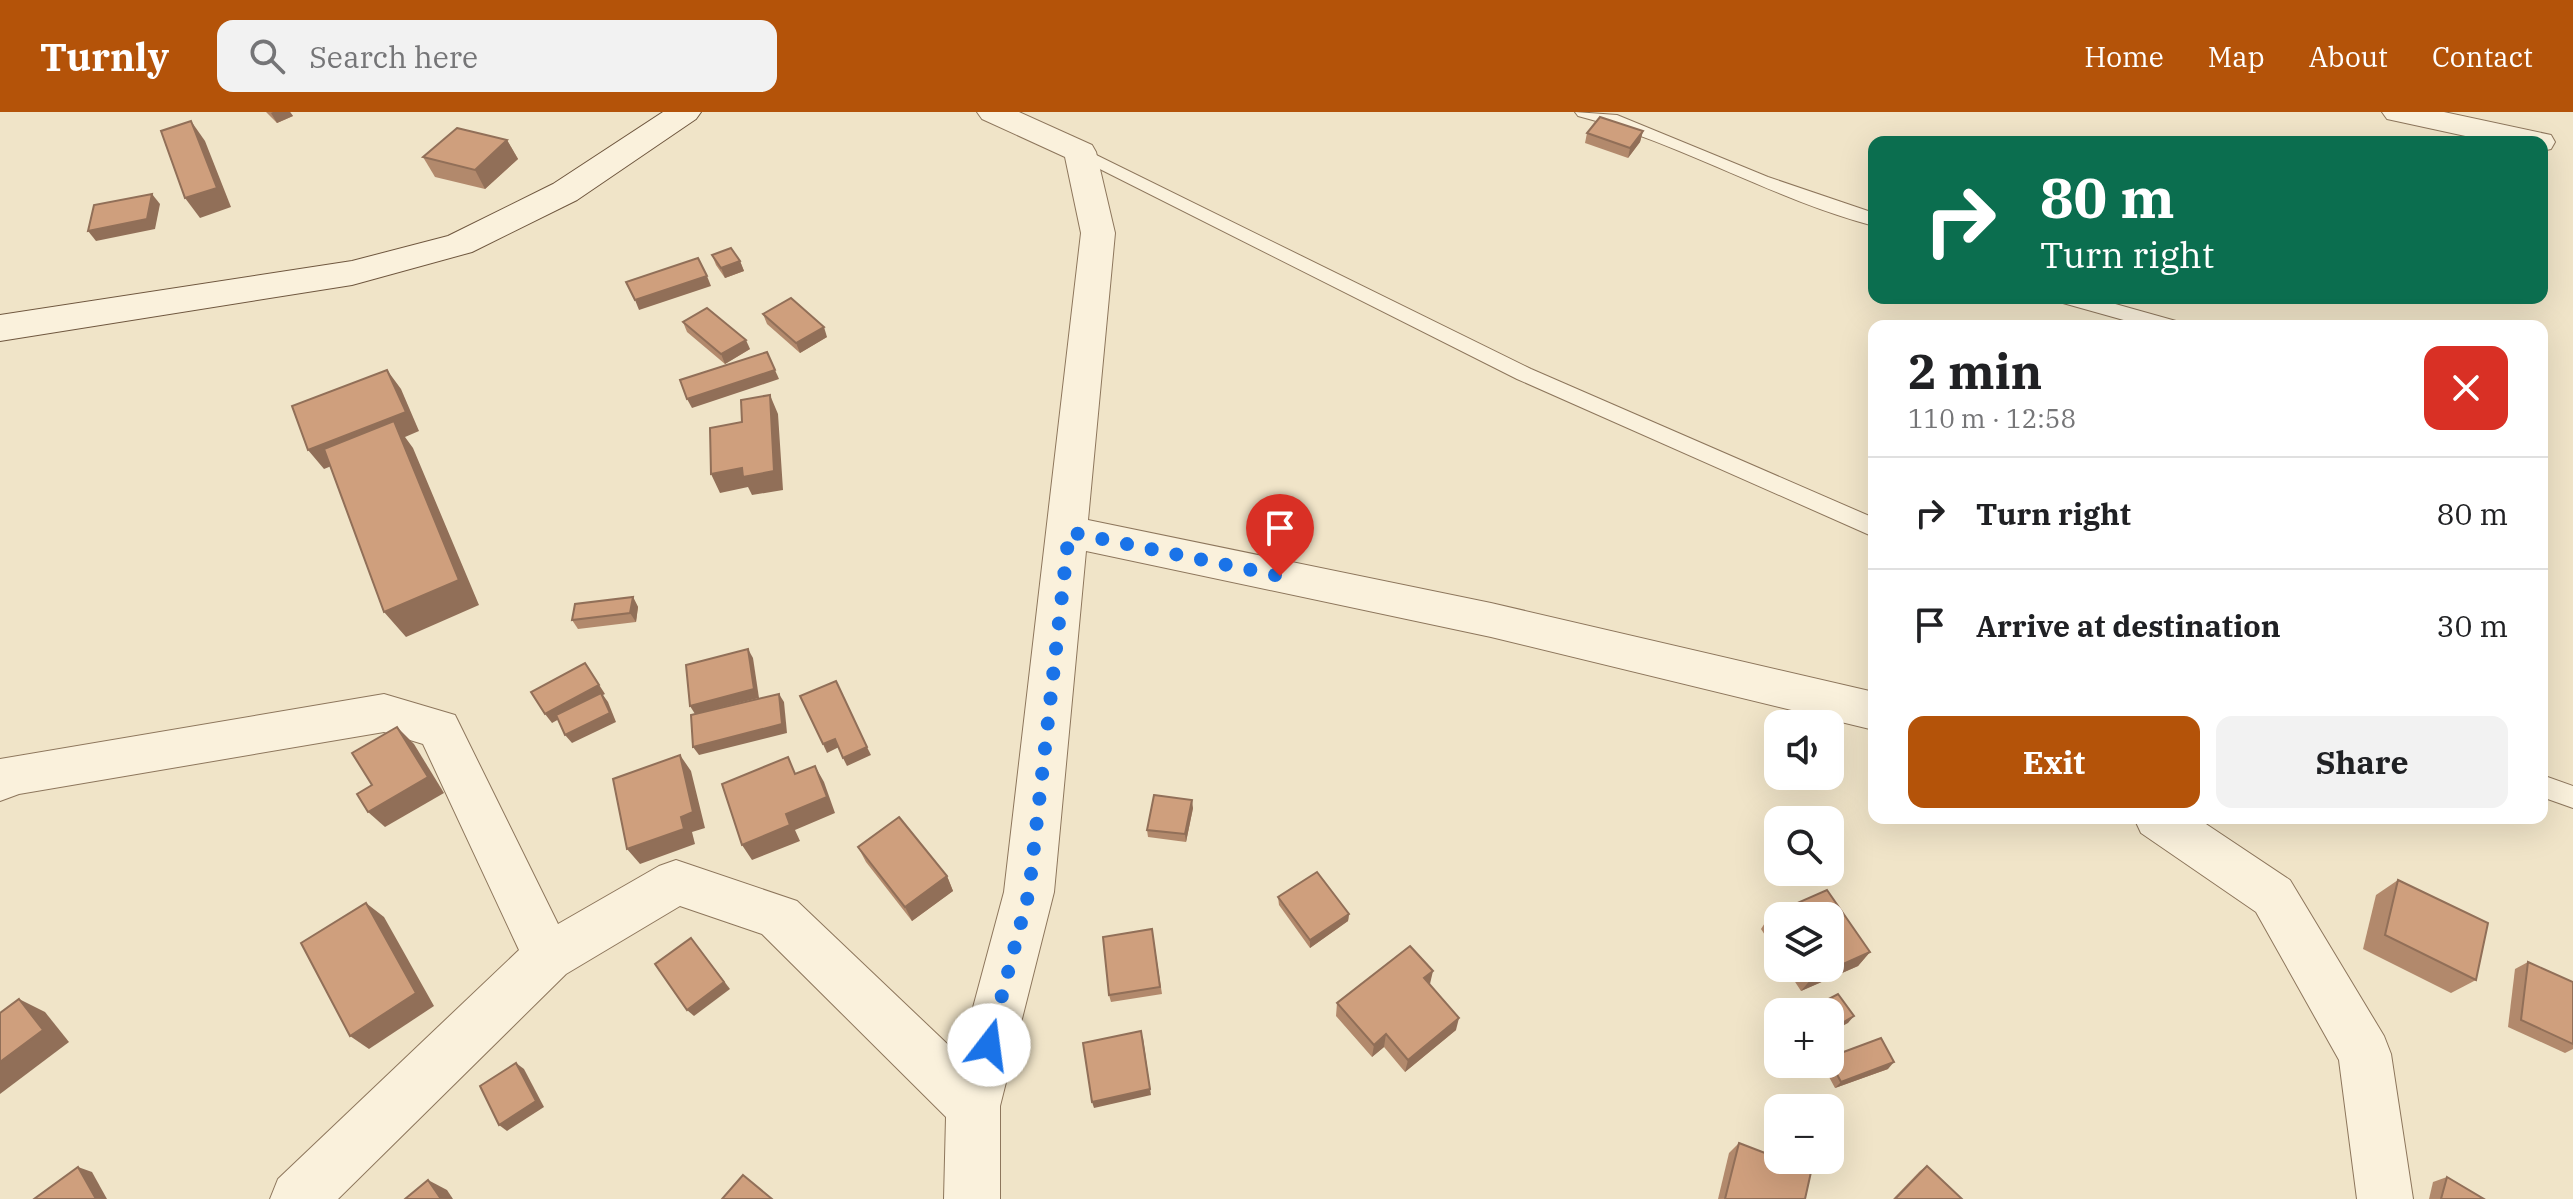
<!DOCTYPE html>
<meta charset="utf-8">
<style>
:root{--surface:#fff;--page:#f2f2f2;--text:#202124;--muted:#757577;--line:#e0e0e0;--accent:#b45309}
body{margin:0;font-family:"IBM Plex Serif",serif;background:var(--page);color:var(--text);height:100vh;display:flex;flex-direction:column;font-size:30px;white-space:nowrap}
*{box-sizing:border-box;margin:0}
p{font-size:26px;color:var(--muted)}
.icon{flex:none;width:44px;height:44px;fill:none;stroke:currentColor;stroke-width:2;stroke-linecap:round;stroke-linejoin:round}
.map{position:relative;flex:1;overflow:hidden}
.drawer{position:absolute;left:1868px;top:208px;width:680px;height:504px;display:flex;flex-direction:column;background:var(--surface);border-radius:16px;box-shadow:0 8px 32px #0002}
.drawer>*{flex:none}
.hud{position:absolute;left:1868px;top:24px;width:680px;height:168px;border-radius:16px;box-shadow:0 8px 32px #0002;background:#0b6e4f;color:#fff;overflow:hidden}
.controls{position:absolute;left:1764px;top:598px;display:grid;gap:16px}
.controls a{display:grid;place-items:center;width:80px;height:80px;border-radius:16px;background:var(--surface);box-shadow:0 8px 32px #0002;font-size:40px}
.pin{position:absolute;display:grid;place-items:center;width:68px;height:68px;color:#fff;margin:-82px -34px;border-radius:50% 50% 50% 0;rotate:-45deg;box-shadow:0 0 8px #0007}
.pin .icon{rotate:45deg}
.me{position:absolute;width:88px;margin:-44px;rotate:15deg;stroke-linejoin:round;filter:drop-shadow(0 0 6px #0008)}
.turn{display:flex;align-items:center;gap:28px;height:168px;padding:0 40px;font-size:36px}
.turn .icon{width:104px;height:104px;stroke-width:2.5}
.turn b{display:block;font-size:56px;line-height:68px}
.round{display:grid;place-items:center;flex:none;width:84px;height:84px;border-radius:16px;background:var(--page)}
.overview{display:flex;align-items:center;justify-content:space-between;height:136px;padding:0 40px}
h1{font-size:48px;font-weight:700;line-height:60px}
.action{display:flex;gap:16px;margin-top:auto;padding:16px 40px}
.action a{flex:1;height:92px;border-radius:16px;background:var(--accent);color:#fff;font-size:32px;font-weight:700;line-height:92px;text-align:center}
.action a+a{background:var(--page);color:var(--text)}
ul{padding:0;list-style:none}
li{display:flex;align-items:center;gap:24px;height:112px;padding:0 40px;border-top:2px solid var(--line)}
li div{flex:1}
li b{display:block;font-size:30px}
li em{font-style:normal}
header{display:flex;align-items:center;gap:48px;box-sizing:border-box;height:112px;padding:0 40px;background:var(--accent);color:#fff}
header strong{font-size:38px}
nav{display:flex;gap:44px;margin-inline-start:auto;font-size:28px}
.search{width:560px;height:72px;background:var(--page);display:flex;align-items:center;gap:20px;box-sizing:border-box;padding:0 28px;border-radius:16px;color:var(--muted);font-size:30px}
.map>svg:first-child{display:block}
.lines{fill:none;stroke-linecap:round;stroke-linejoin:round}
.lane-casing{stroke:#8d765c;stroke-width:2}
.street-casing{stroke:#8d765c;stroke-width:2}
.secondary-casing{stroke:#6f573f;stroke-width:2}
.lane{fill:#faf1dc;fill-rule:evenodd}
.street{fill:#faf1dc;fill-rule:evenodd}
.secondary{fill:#faf1dc;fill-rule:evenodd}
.wall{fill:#b2896c}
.shaded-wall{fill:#916f58}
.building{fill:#cf9f7d;stroke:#916f58;stroke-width:2}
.route{stroke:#1a73e8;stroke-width:14;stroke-dasharray:0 25.2}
</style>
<header>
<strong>Turnly</strong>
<div class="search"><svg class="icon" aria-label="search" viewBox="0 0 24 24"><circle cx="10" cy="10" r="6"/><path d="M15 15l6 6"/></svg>Search here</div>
<nav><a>Home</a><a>Map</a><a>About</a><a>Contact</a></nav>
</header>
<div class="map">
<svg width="2573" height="1087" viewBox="0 0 2573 1087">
<rect width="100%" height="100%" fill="#f0e4c8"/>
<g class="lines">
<defs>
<g id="lane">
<path d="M1575 0 1617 3 1768 65 1874 101V114C1772 87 1679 30 1578 4Z"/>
<path d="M1080 35 1531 257 1874 406V425L1517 267 1074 44 1071 40 1074 36Z"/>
<path d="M2060 186H2094L2176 209 2179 214H2145L2063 191Z"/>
<path d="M2542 663 2573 674V696L2542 685Z"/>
</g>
<g id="street">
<path d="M977 0H1019L1092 33 1096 40 1115 121 1088 408 1491 491 1874 580V618L1491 525 1086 439 1054 780 1000 994V1087H944L946 1005 762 822 680 794 566 862 338 1087H270L278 1067 519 838 423 632 384 620 19 682 0 689V647L384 582 455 603 558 812 659 754 676 748 797 789 960 944 1004 780 1081 121 1065 45 982 7Z"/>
<path d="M2382 0H2444L2551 23 2555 30 2551 37 2542 39V30H2493L2387 7Z"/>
<path d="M2134 706H2197L2290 768 2384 924 2391 942 2413 1087H2357L2339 948 2256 800 2141 721Z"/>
</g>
<path id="secondary" d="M663 0H701L696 7 577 88 472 140 352 173 0 229V203L352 149 448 124 553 72Z"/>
</defs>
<use href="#lane" class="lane-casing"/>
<use href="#street" class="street-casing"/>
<use href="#secondary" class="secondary-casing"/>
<use href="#lane" class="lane"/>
<use href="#street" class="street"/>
<use href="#secondary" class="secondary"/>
</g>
<g class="wall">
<path d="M266 0H290L293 4 277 11Z"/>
<path d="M1643 19 1640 30 1628 46 1585 31 1587 21Z"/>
<path d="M507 28 518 47 485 77 435 65 423 45Z"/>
<path d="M712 143 740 149 744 159 725 166 716 153Z"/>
<path d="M763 202 827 225 800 241 767 212Z"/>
<path d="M683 210 750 237 725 252 687 220Z"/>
<path d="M633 485 638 495 636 510 578 517 572 508Z"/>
<path d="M1193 696 1186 730 1148 725 1147 718Z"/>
<path d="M858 735 947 764 953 779 912 809 866 750Z"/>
<path d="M2398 768 2476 868 2451 881 2363 837 2376 783Z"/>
<path d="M1827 778 1870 840 1858 854 1801 879 1786 856H1830V804H1778V843L1761 817 1770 803Z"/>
<path d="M1278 785 1349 802 1348 809 1310 836 1279 793Z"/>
<path d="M1152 817 1162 882 1111 890 1109 883Z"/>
<path d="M2528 850 2573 870V937L2565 941 2508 915 2515 857Z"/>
<path d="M1430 873 1456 918 1405 960 1384 935 1372 945 1336 904 1337 891Z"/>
<path d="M1830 945 1888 957 1835 976 1822 952H1830Z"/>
<path d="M1739 1031 1805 1087H1718L1729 1041Z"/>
<path d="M1927 1054 1962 1087H1893L1920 1059Z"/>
<path d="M2447 1065 2484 1087H2429L2433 1070Z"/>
</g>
<g class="shaded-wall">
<path d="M273 0H290L293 4 277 11 271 1Z"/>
<path d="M191 9 205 29 231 95 200 106 185 86Z"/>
<path d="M1643 19 1640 30 1628 46 1630 36Z"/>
<path d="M507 28 518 47 485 77 475 58Z"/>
<path d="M152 82 160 92 155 117 96 129 88 119Z"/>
<path d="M740 149 744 159 725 166 721 156Z"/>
<path d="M707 164 711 174 639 198 635 188Z"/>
<path d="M824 215 827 225 800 241 796 231Z"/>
<path d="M746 228 750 237 725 252 721 242Z"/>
<path d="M387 258 401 277 419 319 405 325 413 336 479 493 406 525 384 500 401 326 324 357 308 338Z"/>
<path d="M775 258 779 267 692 296 687 287Z"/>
<path d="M770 283 778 302 783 378 752 383 748 375 720 381 711 362 742 356Z"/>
<path d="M633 485 638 495 636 510 630 501Z"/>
<path d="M748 537 753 546 759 586 695 602 690 594Z"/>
<path d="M585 551 605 582 603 583 608 590 616 610 572 631 565 623 602 583 552 611 545 602Z"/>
<path d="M779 582 784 590 787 621 699 643 693 635Z"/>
<path d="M397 615 414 632 444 681 385 715 368 700Z"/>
<path d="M835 627 839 635 827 641 823 632Z"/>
<path d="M867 635 871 643 847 654 843 646Z"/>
<path d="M680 643 691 659 705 716 692 720 695 732 640 752 627 737 681 705Z"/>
<path d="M815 654 824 670 835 701 795 718 800 729 752 748 742 733 786 702Z"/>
<path d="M1192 688 1193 696 1186 730 1185 722Z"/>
<path d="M947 764 953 779 912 809 905 795Z"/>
<path d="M366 791 384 805 434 894 369 937 350 924Z"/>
<path d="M1349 802 1348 809 1310 836V828Z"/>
<path d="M691 826 730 877 694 904 687 898Z"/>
<path d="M1870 840 1858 854 1801 879 1812 866Z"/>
<path d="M1433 859 1430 872 1421 880 1424 866Z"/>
<path d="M19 887 45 900 69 930 0 982V950Z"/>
<path d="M1854 904 1848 911 1830 921V918Z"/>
<path d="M1459 906 1456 918 1405 960 1408 948Z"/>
<path d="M1386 922 1384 935 1372 945 1374 933Z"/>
<path d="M1143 926 1151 983 1094 996 1092 990Z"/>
<path d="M1894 950 1888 957 1835 976 1841 970Z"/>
<path d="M516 951 524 957 544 995 507 1019 499 1013Z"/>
<path d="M78 1055 92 1060 107 1087H96Z"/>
<path d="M428 1068 447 1078 453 1087H441Z"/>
</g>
<g class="building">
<path d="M1600 5 1643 19 1630 36 1587 21Z"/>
<path d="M191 9 217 76 185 86 161 19Z"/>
<path d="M457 16 507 28 475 58 423 45Z"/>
<path d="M152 82 147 107 88 119 94 93Z"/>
<path d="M731 136 740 149 721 156 712 143Z"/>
<path d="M698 146 707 164 635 188 626 170Z"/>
<path d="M791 186 824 215 796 231 763 202Z"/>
<path d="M707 196 746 228 721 242 683 210Z"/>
<path d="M767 240 775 258 687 287 680 268Z"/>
<path d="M387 258 406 300 308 338 292 294Z"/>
<path d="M770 283 774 359 743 365 742 356 711 362 710 316 742 310 741 288Z"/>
<path d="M394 309 459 468 384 500 324 337Z"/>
<path d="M633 485 630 501 572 508 575 492Z"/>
<path d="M748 537 754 577 690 594 686 553Z"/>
<path d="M585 551 599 573 545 602 531 580Z"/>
<path d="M836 569 867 635 843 646 835 627 823 632 800 584Z"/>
<path d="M601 581 610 601 565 623 556 603Z"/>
<path d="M779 582 782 612 693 635 691 603Z"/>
<path d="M397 615 428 665 368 700 357 682 372 673 352 641Z"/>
<path d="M680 643 693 700 681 705 684 717 627 737 613 667Z"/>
<path d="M788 645 795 662 815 654 827 685 786 702 790 713 742 733 722 672Z"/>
<path d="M1154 683 1192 688 1185 722 1147 718Z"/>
<path d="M899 705 947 764 905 795 858 735Z"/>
<path d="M1317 760 1349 802 1310 828 1278 785Z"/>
<path d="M2398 768 2488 811 2476 868 2385 823Z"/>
<path d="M1827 778 1870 840 1812 866 1806 856H1830V804H1778V814L1770 803Z"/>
<path d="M366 791 416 881 350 924 301 831Z"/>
<path d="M1152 817 1160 875 1109 883 1103 825Z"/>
<path d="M691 826 724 870 687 898 655 852Z"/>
<path d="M1410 834 1433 859 1424 866 1459 906 1408 948 1386 922 1374 933 1337 891Z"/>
<path d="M2528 850 2573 870V932L2521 908Z"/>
<path d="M1838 882 1854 904 1830 918V900H1804Z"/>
<path d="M19 887 43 918 0 950V901Z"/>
<path d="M1141 919 1150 977 1092 990 1083 931Z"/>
<path d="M1881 926 1894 950 1841 970 1830 949V945Z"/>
<path d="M516 951 536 989 499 1013 480 974Z"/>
<path d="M1739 1031 1778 1046V1048H1782L1811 1060 1805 1087H1725Z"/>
<path d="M1927 1054 1962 1087H1895Z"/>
<path d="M78 1055 96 1087H34Z"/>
<path d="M743 1063 772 1087H722Z"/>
<path d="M2447 1065 2484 1087H2441Z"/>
<path d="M428 1068 441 1087H405Z"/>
</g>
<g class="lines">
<path class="route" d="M989 933 1029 780 1069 420 1280 464"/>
</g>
</svg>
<div class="controls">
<a><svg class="icon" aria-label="sound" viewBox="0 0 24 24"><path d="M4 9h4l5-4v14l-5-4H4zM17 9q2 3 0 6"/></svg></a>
<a><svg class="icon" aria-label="search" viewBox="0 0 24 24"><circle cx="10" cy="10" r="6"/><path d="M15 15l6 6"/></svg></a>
<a><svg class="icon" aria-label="layers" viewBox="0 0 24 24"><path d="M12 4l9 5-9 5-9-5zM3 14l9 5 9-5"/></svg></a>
<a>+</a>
<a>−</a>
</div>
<div class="pin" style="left:1280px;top:464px;background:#d93025"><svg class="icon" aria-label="arrive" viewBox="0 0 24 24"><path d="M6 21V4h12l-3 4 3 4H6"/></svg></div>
<svg class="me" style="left:989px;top:933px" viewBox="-20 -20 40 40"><circle r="19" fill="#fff"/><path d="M0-13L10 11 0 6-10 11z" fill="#1a73e8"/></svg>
<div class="hud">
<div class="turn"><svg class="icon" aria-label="right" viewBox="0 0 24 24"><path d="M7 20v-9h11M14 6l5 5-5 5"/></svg><div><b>80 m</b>Turn right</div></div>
</div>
<section class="drawer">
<div class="overview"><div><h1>2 min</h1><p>110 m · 12:58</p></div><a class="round" style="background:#d93025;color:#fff"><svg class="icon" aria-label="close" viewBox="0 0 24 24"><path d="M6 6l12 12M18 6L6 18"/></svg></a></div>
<ul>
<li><svg class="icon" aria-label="right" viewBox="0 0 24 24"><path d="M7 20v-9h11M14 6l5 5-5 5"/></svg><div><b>Turn right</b></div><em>80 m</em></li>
<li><svg class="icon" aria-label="arrive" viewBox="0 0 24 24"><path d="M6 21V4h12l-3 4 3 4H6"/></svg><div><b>Arrive at destination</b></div><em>30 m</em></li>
</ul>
<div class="action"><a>Exit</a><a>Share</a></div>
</section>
</div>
